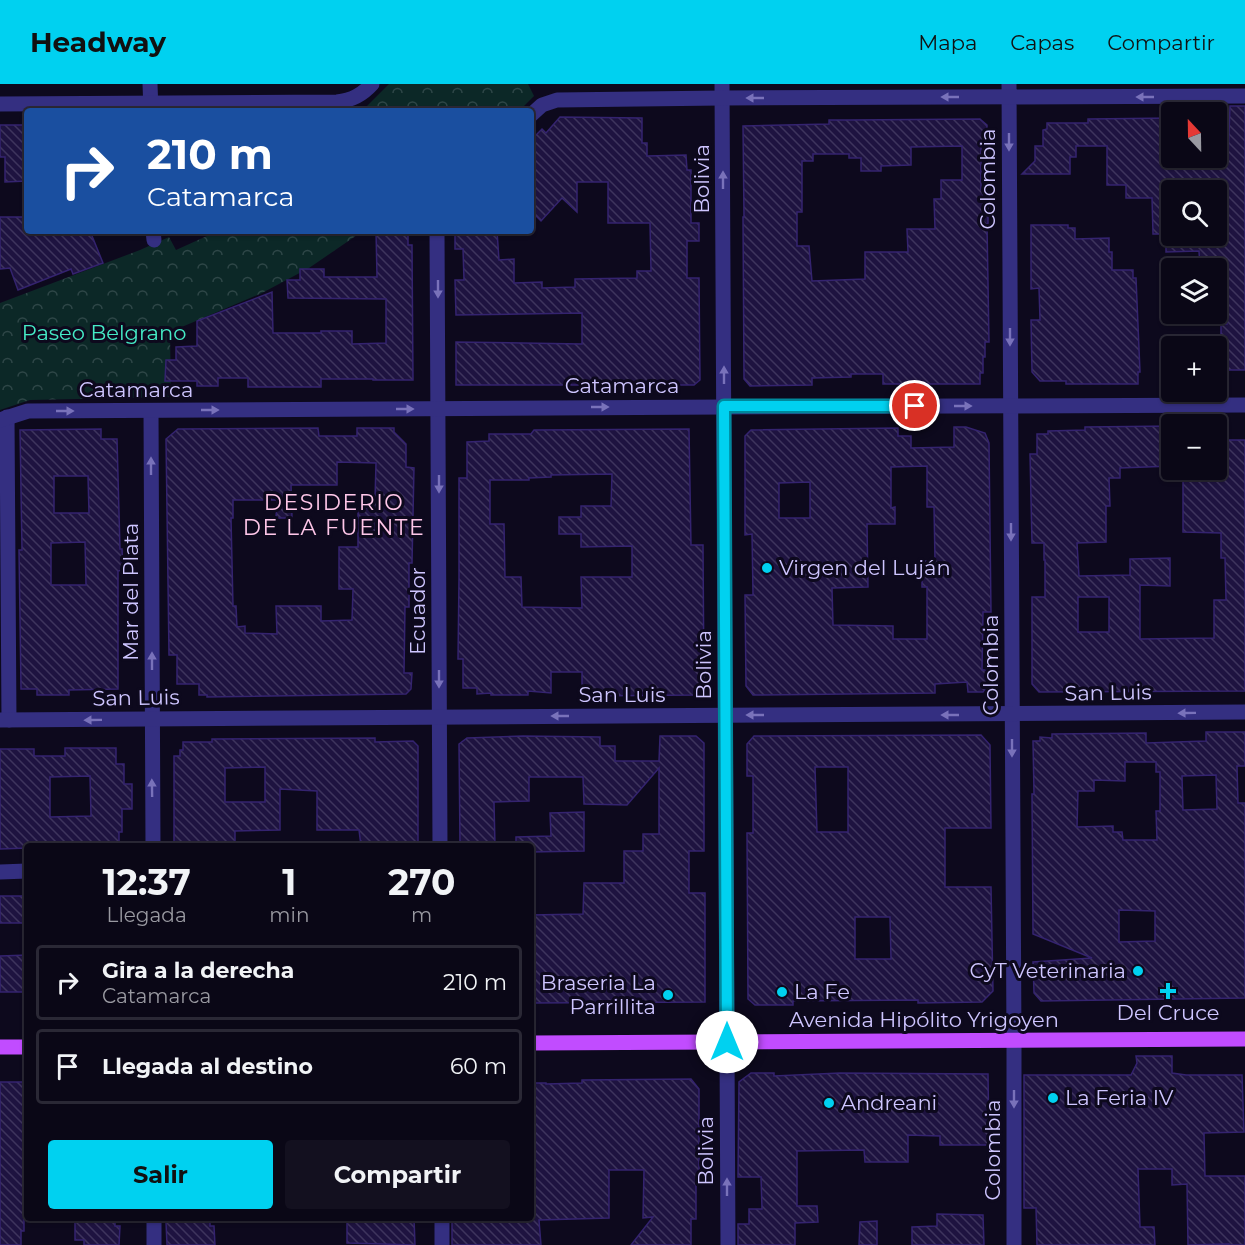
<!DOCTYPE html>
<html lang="es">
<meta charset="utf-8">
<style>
:root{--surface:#0a0716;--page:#13101f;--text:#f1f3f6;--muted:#9999a1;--line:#2a2835;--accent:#00d1f0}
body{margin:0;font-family:Montserrat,sans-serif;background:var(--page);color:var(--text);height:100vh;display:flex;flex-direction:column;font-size:22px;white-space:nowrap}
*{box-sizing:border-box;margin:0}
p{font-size:20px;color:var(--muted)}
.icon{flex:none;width:33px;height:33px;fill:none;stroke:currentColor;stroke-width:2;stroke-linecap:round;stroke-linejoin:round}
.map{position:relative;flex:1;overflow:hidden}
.side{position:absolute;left:24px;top:759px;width:510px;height:378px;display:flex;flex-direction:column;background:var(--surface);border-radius:6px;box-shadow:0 2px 4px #0004,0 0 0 2px var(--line)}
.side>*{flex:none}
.banner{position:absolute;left:24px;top:24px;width:510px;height:126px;border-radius:6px;box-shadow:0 2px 4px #0004,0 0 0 2px var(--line);background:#1a4fa0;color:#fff;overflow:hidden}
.needle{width:39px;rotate:338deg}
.buttons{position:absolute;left:1161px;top:18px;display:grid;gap:12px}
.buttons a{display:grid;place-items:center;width:66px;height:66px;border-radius:6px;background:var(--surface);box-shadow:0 2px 4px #0004,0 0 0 2px var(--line);font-size:30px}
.pin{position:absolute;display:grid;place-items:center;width:51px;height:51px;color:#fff;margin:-26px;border:3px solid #fff;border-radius:50%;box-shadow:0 2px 6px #0007}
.me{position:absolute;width:66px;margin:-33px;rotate:0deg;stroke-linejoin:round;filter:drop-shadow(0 0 4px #0008)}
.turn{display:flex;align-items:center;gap:21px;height:126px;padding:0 24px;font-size:27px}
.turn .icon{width:78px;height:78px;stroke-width:2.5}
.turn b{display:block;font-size:42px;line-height:51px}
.eta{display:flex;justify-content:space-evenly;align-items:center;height:102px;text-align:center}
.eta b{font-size:36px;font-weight:700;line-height:42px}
.action{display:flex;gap:12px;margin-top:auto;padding:12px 24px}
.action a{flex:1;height:69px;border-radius:6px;background:var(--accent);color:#111;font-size:24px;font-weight:700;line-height:69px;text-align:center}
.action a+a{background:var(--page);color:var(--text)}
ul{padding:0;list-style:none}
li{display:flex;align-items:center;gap:18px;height:75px;margin:0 12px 9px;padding:0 12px;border:3px solid var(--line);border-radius:6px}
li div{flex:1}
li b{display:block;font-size:22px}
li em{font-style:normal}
header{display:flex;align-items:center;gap:36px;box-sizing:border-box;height:84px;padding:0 30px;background:var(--accent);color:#111}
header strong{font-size:28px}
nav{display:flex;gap:33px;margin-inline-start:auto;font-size:21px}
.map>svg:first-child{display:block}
.forest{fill:url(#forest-crowns)}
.building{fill:url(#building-back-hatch);stroke:#34236f;stroke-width:1.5;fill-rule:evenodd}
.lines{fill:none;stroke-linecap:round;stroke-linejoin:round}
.street{stroke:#342f81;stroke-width:15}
.primary{stroke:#c14cff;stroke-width:15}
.oneway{fill:#7972ba}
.route-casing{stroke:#00889c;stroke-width:15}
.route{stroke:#00d1f0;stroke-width:10}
.poi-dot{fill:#00d1f0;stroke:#0d091d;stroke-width:2}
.labels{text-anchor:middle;stroke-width:6;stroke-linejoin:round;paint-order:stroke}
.street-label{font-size:21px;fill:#cec5ff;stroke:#0d091d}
.park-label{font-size:21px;fill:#45ebc6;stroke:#0d091d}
.poi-label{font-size:21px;fill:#cec5ff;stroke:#0d091d;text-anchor:start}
.neighbourhood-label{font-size:22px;letter-spacing:1.5px;fill:#ffc7e9;stroke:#0d091d}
</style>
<header>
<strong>Headway</strong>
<nav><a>Mapa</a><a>Capas</a><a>Compartir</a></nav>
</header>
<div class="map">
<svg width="1245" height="1161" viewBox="0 0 1245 1161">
<defs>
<pattern id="forest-crowns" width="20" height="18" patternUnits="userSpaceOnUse" patternTransform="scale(1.5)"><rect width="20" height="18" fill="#0c2827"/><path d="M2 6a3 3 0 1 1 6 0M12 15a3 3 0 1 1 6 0" fill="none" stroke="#2e4647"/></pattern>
<pattern id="building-back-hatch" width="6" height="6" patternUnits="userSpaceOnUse" patternTransform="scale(1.5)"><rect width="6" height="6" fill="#1e1340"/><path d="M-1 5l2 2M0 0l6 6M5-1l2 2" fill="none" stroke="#3e345d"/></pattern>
</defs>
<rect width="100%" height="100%" fill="#0d091d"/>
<g class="forest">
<path d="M389 0H528L534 12 519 27H362Z"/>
<path d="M218 147H363L309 184 262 209 170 248 171 313 30 316 0 326V219L140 166 169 153 176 166Z"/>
</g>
<g class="building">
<path d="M1230 22H1245V286H1221V240H1227L1226 207H1217L1216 184H1200L1199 167 1166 168V152H1216V106H1172V150H1153L1152 114H1126V101H1107V62H1076V73H1070V90H1022L1035 77V62H1043V46L1047 45V39H1088V35L1172 34V74H1196V76H1228Z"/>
<path d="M560 33 642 34V59H647V72L686 71 687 86H691V139H699V157H687V194H699L700 296 694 301H456V258L582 260V229L456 231 455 196H464L463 165H455V147H497L499 176 514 175V199L542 198V204L575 203V195L637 194V187H651L650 139H608V98H577V128L562 114 541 137 531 127V56L542 45 546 49Z"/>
<path d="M980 35 987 41V62H981V106H983V115H988V140H987L989 258H985V273H983V289H980V300H883V290H851V293L812 294V301L750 302 744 295 743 133H744L743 42 829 40V36H849ZM962 62V96H941V115H934L935 145H907L908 168H865V195L812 197 809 162H797V128H802V77H813V70H849V74H861V87H881V82L911 81V63Z"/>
<path d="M0 41H27V97L5 98V73H0Z"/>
<path d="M0 133H27V147H90L103 179 73 190 71 185 18 206 10 184 0 185Z"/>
<path d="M1031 141H1068V144H1075V155L1109 154V168H1112V186H1133V194H1136L1140 288H1138V300H1066V297H1040L1032 288 1031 236H1040L1039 204 1031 205Z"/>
<path d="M376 147H403V150H408V161H412L413 296H373V295H321V303H248V294H218V302H197V297H165L166 276H176V263L197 262V237L272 208 273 249H321V247H352V260L386 259V215L288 214 287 196H300V185H324V193H377Z"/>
<path d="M1172 342V382L1120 384V394H1109L1110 422H1106V458L1077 459 1079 492 1130 491V475L1170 474V502L1140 501V555L1214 554V516H1226L1225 474H1221V449L1183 448V386H1216V384H1220V356H1245V607L1039 608 1032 600V513H1045V476H1044V459H1032L1030 370H1037V350H1048V347L1085 346V343ZM1078 513H1109V548H1078Z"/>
<path d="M954 343H966L985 349 989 359 991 528H983L982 586H991L990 600 983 608H968L967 598 935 600V609L753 611 746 602 745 511H753L752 450 745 451V352L751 346 898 344V352H911V364L954 363ZM927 382V423H934L935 477H922V503H927V555H893V542L833 541 832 504 868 503 867 440H895V423L891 424V383ZM810 398V434H779V399Z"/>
<path d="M318 344 319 352H357V344H394V348L406 360V383L414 384 412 479H409V523H405L404 589H412L411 605 406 610 207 613V611H199V600H177V571H169L166 355 178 345ZM337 378 376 379 375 415H372V424H358V463H339V505H353L352 536 321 537V522H276L277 550 245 549V542L237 543 236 522H233L231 434H233V416H277L276 434H292L291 401H337Z"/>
<path d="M101 345V355H117L120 465H122L123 486 118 487V605L69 606V611H37V605H21L19 466H22L20 346ZM54 392H88L89 429H54ZM85 458 86 501H51V459Z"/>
<path d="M689 345 691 461H703L704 603 697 611 582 612V588H551V609L528 607V611H491V609L477 610V604H463V575H458L459 494V394H467V358L489 357V350H531L534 346ZM612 390 611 422H581V433H559V450H581V463L632 462V493H581L582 524 522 523 521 493H505L504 440H490V396H529V394L551 393V391Z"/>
<path d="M1206 648H1245V682H1237L1238 719H1245V914L1041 917 1034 909 1033 878 1092 874 1033 850 1032 710H1034L1033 657H1040V653L1052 654V650L1146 649V659L1206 657ZM1125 678H1156V688H1160V727H1156L1157 756H1123L1122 748H1113V742L1077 743 1078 707H1094V696L1125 697ZM1216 691 1217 725 1183 726 1182 692ZM1119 826 1155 827V857L1119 858Z"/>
<path d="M981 651 990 661 991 744H945V803H991L993 907 982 918 918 919V916L793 917V921H755L748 915 747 749H753V692H747V660L754 652ZM815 683H848V748H817ZM855 833H890L891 875H855Z"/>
<path d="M523 652 600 653V662H615V677H659L660 652H696L704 659V767H689V809H705V918L532 919 531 831 583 830 584 799H624V767H643V750H659V684L627 721 584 720 583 693H529V717L494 718 495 762H460L459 660 467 654Z"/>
<path d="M375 654V658L413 657 418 662V762H361L359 746H317V707L280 705V746L235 747V762H174V672H180V666H183V658H212V655ZM265 683V718H225V684Z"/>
<path d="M65 664H116V680H124V700H132V725H122V748H119V762H27V764L0 765V665H34V672H65ZM90 692 91 732 50 733V693Z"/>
<path d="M584 728V767L531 768V762H516V753L551 752 550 729Z"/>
<rect x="0" y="812" width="27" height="27"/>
<path d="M27 871V908H0V872Z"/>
<path d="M1136 972H1172V989L1186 991H1242L1244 1048 1204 1049 1205 1092H1245V1161H1229V1160L1188 1161 1187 1100 1172 1101V1085H1138L1140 1143H1154L1155 1161H1037L1036 1124H1024V991H1131L1137 979Z"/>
<path d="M751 989H774V992L840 989 988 990 989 1061H940V1052L908 1051V1078H865L864 1066 797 1067V1122H817L818 1138 795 1139V1161H738V1140H749V1125H762L761 1093H738L739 998Z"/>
<path d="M691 995 699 1005V1095H696V1135H691V1161H631L653 1133 643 1134 644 1086H609V1134L539 1136 541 1161H452V1134H481V1136L531 1134V999H546V1000L582 999V996Z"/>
<path d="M0 998H27V1124H24V1147H21V1161H0Z"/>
<path d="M937 1130 983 1131 984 1161H912V1143L937 1142Z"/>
<path d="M75 1134H115V1142H120L119 1161H84V1156H75Z"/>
<path d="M171 1134H210V1142H214L215 1161H167L166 1138H171Z"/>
<path d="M347 1134H414L415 1161 347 1159Z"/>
<path d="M877 1137V1161H859L860 1138Z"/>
</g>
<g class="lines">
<g class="street">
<path d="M150 0 151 27"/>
<path d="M722 0 728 1161"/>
<path d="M1009 0 1014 957V1161"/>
<path d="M0 20 337 18C352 16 362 11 372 0"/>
<path d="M531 31 542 21 557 16 722 14 1245 12"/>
<path d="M153 147 154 156"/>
<path d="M437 147 440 762"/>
<path d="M151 327 153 762"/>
<path d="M7 333 9 636"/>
<path d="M0 336 28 327 724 323 1245 321"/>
<path d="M0 636 1245 628"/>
<path d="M0 788 27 787"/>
<path d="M154 1134V1161"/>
<path d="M442 1161V1134"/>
</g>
<g class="primary">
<path d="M531 959 1245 955"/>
<path d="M0 963H27"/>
</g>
</g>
<defs><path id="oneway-solid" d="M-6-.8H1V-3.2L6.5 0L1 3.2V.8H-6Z" transform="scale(1.5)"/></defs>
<g class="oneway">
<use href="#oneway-solid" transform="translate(950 13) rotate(180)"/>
<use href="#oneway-solid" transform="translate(1145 13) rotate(180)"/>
<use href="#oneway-solid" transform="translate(755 14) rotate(180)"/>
<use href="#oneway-solid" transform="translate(1009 58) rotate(90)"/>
<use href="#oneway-solid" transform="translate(723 96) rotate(-90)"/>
<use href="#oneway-solid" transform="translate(438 205) rotate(90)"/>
<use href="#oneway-solid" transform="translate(1010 253) rotate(90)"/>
<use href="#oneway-solid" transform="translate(724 291) rotate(-90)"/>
<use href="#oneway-solid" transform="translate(963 322)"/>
<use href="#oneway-solid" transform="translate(600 323)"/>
<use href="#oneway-solid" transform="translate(405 325)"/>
<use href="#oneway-solid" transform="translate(210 326)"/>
<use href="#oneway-solid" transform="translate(65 327)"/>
<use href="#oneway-solid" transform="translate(151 382) rotate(-90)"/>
<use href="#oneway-solid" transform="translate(439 400) rotate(90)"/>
<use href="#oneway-solid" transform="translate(1011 448) rotate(90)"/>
<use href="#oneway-solid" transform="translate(152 577) rotate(-90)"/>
<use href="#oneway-solid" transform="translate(439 595) rotate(90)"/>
<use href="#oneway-solid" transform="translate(1187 629) rotate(179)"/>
<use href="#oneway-solid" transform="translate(755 631) rotate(180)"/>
<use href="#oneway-solid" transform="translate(950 631) rotate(180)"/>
<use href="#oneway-solid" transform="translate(560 632) rotate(180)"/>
<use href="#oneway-solid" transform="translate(93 636) rotate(179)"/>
<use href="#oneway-solid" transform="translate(1012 664) rotate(90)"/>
<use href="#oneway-solid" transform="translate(152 704) rotate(-91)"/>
<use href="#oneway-solid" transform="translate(1014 1015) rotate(90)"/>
<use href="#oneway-solid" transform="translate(727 1103) rotate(-90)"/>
</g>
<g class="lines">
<defs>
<path id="route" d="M727 958 724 322H915"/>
</defs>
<use href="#route" class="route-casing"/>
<use href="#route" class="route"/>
</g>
<g class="poi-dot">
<circle cx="767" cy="484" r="6"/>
<circle cx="1138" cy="887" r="6"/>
<path d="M1165 898h6v6h6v6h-6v6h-6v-6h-6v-6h6z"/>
<circle cx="782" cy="908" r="6"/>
<circle cx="668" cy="911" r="6"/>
<circle cx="1053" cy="1014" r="6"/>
<circle cx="829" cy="1019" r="6"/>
</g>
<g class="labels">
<g class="street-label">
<text transform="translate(702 95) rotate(-90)" y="7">Bolivia</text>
<text transform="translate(988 95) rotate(-90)" y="7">Colombia</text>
<text x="622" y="309">Catamarca</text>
<text x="136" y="313">Catamarca</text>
<text transform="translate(131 508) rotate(-90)" y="7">Mar del Plata</text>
<text transform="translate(418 527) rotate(-90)" y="7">Ecuador</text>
<text transform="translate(704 581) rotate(-90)" y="7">Bolivia</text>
<text transform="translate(991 581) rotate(-90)" y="7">Colombia</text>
<text transform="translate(1108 609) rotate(-1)" y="7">San Luis</text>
<text x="622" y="618">San Luis</text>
<text transform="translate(136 614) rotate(-1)" y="7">San Luis</text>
<text x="924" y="943">Avenida Hipólito Yrigoyen</text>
<text transform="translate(993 1066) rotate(-90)" y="7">Colombia</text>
<text transform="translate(706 1067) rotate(-90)" y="7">Bolivia</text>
</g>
<g class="park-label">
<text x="104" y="256">Paseo Belgrano</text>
</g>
<g class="poi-label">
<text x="779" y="491">Virgen del Luján</text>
<text x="1126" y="894" text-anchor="end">CyT Veterinaria</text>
<text x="656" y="906" text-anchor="end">Braseria La<tspan x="656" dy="24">Parrillita</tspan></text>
<text x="794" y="915">La Fe</text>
<text x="1168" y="936" text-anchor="middle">Del Cruce</text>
<text x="1065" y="1021">La Feria IV</text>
<text x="841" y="1026">Andreani</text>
</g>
<g class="neighbourhood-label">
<text x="334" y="426">DESIDERIO<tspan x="334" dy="25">DE LA FUENTE</tspan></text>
</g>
</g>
</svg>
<div class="buttons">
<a><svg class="needle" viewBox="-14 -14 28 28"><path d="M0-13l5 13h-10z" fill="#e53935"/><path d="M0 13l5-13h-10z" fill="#9999a1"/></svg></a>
<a><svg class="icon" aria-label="search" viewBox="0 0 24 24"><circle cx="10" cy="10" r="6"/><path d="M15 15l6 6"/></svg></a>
<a><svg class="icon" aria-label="layers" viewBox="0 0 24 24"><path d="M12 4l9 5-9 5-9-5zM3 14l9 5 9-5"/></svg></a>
<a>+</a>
<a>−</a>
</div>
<div class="pin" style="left:915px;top:322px;background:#d93025"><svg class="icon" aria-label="arrive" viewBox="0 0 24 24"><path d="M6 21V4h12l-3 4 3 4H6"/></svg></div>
<svg class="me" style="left:727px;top:958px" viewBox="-20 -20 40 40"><circle r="19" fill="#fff"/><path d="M0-13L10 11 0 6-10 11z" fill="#00d1f0"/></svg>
<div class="banner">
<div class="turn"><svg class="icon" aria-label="right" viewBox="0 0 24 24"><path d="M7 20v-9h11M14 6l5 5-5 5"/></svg><div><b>210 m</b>Catamarca</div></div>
</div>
<section class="side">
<div class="eta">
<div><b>12:37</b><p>Llegada</p></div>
<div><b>1</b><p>min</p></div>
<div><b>270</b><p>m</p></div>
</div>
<ul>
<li><svg class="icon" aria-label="right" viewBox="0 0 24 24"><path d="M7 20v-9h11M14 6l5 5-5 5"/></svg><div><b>Gira a la derecha</b><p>Catamarca</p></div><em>210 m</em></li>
<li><svg class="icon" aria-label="arrive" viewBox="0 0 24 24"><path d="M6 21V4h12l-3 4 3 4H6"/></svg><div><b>Llegada al destino</b></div><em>60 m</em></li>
</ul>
<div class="action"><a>Salir</a><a>Compartir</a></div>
</section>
</div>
